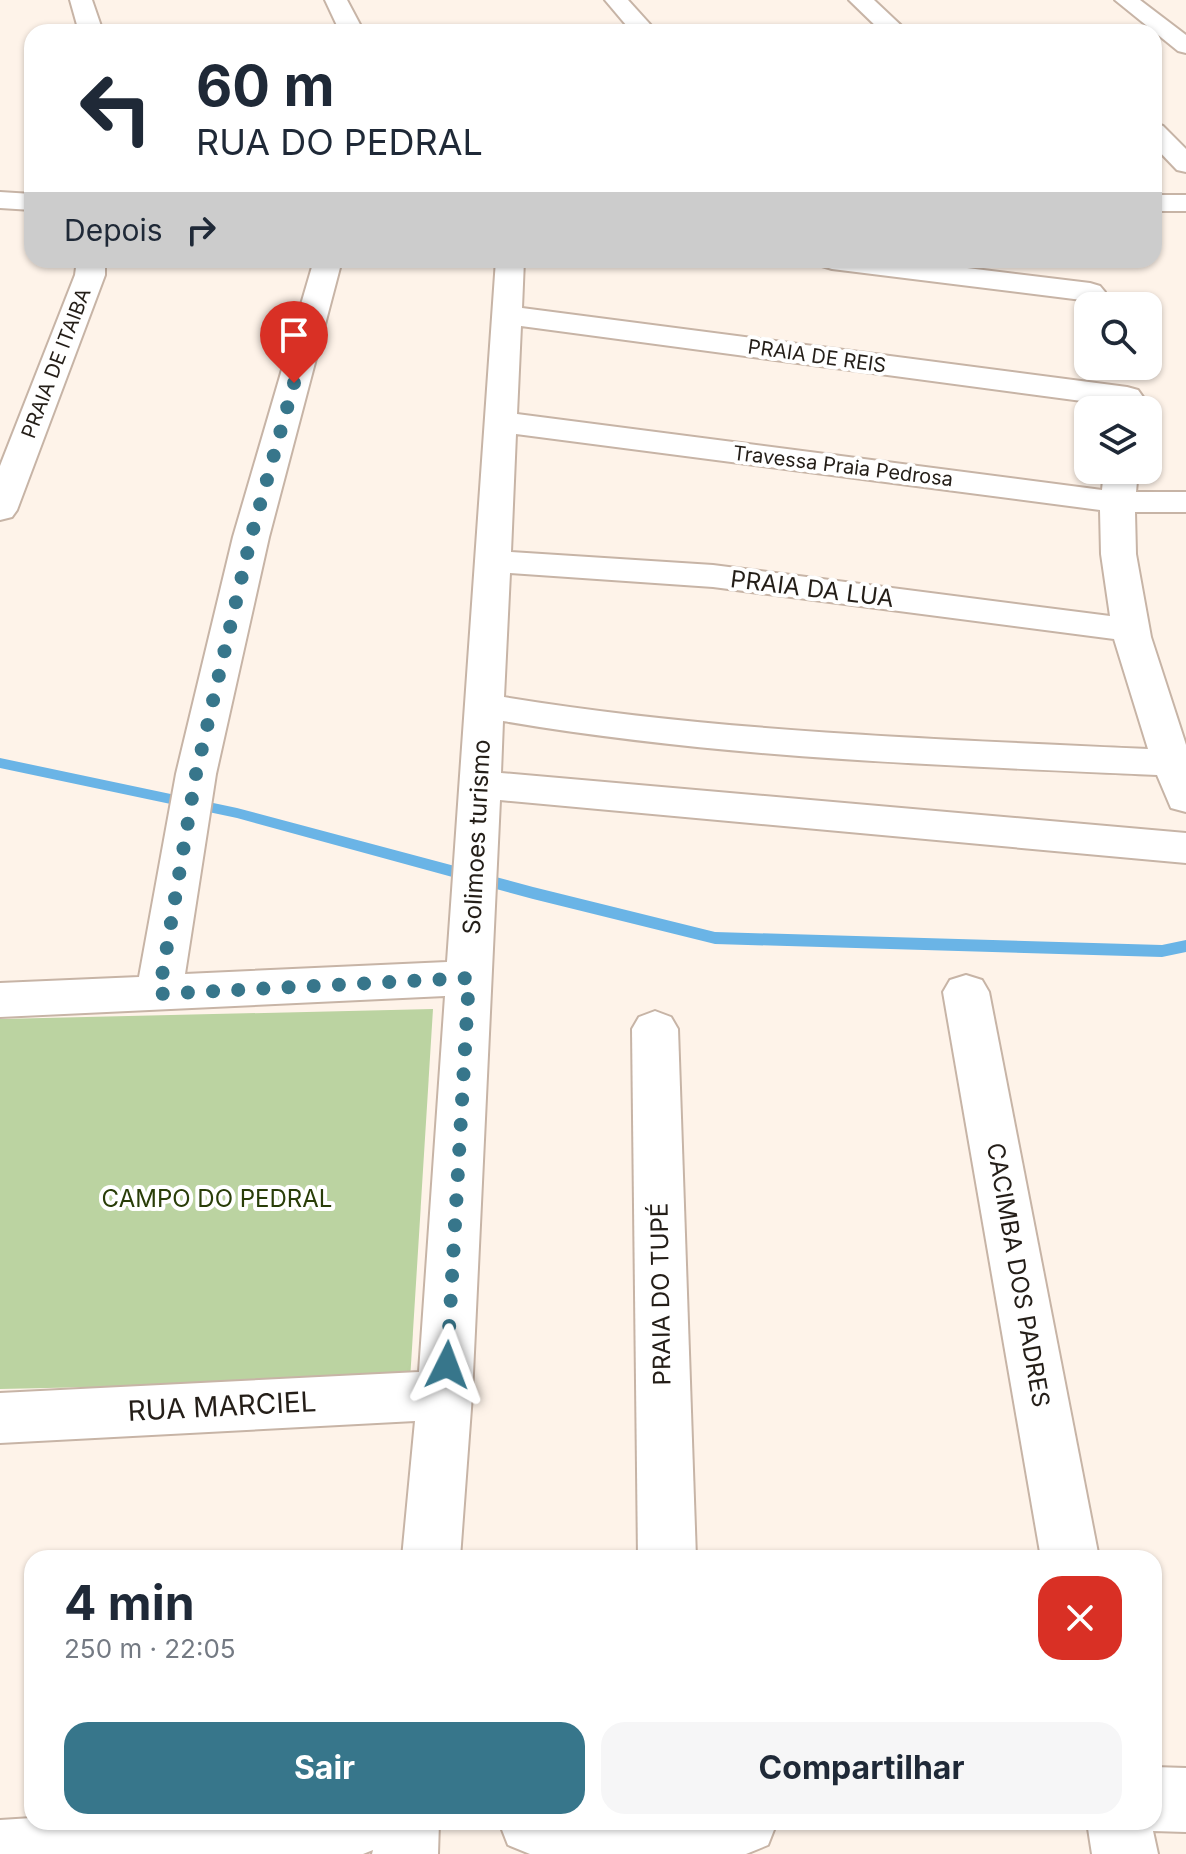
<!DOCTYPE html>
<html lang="pt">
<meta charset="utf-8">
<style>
:root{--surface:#fff;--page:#f6f6f7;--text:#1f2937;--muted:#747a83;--accent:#37768b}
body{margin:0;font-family:Inter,sans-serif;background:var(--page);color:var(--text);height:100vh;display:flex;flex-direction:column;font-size:30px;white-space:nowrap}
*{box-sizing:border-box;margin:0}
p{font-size:26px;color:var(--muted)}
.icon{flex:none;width:44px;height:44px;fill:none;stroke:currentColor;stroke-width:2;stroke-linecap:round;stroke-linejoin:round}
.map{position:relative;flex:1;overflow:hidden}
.details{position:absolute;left:24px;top:1550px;width:1138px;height:280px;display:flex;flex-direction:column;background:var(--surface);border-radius:24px;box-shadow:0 2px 6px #0004}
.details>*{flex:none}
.banner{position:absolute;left:24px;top:24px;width:1138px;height:244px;border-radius:24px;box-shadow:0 2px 6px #0004;background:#fff;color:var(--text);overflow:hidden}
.controls{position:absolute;left:1074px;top:292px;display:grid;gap:16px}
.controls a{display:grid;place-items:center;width:88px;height:88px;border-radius:16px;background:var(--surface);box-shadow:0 2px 6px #0004;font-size:40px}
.pin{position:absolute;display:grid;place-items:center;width:68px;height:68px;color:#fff;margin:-82px -34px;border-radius:50% 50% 50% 0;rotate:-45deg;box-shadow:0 0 8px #0007}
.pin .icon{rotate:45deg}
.me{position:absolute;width:88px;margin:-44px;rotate:3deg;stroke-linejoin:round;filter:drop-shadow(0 0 6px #0008)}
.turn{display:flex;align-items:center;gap:28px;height:168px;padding:0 40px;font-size:36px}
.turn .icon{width:104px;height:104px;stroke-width:2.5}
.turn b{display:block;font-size:56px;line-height:68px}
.then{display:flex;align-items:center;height:76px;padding:0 40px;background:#0003;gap:16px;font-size:30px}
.round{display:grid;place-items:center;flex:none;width:84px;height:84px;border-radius:24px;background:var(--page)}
.summary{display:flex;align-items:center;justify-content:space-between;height:136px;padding:0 40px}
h1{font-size:48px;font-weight:700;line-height:60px}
.button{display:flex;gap:16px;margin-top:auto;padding:16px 40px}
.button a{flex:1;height:92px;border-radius:24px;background:var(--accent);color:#fff;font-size:32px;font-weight:700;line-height:92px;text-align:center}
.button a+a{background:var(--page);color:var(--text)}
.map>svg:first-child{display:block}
.green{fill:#bbd3a1}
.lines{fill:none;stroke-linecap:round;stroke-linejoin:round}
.stream{fill:#6ab4e6;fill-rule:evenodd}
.minor-casing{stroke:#c7b4a6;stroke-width:4}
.minor{fill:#fff;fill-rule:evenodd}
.route{stroke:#37768b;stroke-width:14;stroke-dasharray:0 25.2}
.labels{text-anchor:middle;stroke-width:8;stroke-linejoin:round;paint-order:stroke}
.far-street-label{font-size:20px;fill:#241e18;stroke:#fff}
.street-label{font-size:24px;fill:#241e18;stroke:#fff}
.park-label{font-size:24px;fill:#293d08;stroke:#fff}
.near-street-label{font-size:28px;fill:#241e18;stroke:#fff}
</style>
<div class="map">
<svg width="1186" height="1854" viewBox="0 0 1186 1854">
<rect width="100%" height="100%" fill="#fef3e9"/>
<path class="green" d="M433 1009 410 1380 0 1389V1019Z"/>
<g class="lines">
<path class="stream" d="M0 758 237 808 533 887 715 932 1162 945 1186 940V952L1162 957 715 944 533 899 237 818 0 768Z"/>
<defs>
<g id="minor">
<path d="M70 0H92L103 32H79Z"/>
<path d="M325 0H347L364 32H340Z"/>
<path d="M605 0H628L657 32H632Z"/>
<path d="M849 0H874L908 32H882Z"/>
<path d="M1115 0H1140L1186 35V53L1178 51Z"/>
<path d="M1154 123 1163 126 1186 149V172L1177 170 1154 146Z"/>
<path d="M0 192 32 194V210L0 208Z"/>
<rect x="1154" y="195" width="32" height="16"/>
<path d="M77 260H105V275L17 510 12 517 0 520V466L75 275Z"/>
<path d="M314 260H342L269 537 216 774 185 974 447 962 496 260H524L522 308 1127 387 1138 390 1143 397 1138 404 1127 407 521 326 517 414 1102 490 1104 470H1138L1136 492H1186V512H1135L1136 554 1151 637 1186 745V812L1171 808 1157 775C939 765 719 758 503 721L501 773 1186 833V863L500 800 472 1395 460 1558H402L415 1421 0 1443V1393L419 1372 445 996 0 1017V983L139 977 176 774 233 537ZM516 434 1100 510 1101 554 1110 616 713 565 511 552ZM510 573 713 587 1114 639 1148 749C933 739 717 732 504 697Z"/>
<path d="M818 260H902L1090 283 1100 286 1105 292 1100 298 1090 301 832 269 822 266Z"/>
<path d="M966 975 982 980 989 992 1099 1558H1041L943 992 950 980Z"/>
<path d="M655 1011 671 1017 678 1029 696 1558H638L632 1029 639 1017Z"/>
<path d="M1154 1767 1186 1768V1832L1153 1831 1158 1854H1092L1087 1822H1154Z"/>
<path d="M32 1818V1822H439L438 1854H372L373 1850 363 1854H0V1820Z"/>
<path d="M499 1822H777L768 1845 746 1854H530L508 1845Z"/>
</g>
</defs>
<use href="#minor" class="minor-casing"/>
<use href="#minor" class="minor"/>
</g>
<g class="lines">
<path class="route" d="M294 383 251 537 196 774 159 994 469 978 447 1365"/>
</g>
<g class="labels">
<g class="far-street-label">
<text transform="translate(817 356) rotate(8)" y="7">PRAIA DE REIS</text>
<text transform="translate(56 363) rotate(-69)" y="7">PRAIA DE ITAIBA</text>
<text transform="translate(843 466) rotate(7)" y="7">Travessa Praia Pedrosa</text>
</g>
<g class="street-label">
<text transform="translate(812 589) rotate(7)" y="8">PRAIA DA LUA</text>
<text transform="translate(477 837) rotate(-87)" y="8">Solimoes turismo</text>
<text transform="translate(1018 1275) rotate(80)" y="8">CACIMBA DOS PADRES</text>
<text transform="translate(661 1294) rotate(-91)" y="8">PRAIA DO TUPÉ</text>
</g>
<g class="park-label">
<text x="217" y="1207">CAMPO DO PEDRAL</text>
</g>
<g class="near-street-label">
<text transform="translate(222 1406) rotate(-3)" y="10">RUA MARCIEL</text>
</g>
</g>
</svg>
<div class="controls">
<a><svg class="icon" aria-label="search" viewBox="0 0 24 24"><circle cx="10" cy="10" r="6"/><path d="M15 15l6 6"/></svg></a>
<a><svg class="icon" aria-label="layers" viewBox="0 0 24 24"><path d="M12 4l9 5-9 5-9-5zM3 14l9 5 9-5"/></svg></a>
</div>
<div class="pin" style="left:294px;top:383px;background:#d93025"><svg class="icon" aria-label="arrive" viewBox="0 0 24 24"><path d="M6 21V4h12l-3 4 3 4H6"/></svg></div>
<svg class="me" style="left:447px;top:1365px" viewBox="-20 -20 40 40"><path d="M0-17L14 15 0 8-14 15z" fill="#37768b" stroke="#fff" stroke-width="4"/></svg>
<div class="banner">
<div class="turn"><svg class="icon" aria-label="left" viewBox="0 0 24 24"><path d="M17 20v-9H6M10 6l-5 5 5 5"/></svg><div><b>60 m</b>RUA DO PEDRAL</div></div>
<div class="then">Depois<svg class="icon" aria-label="right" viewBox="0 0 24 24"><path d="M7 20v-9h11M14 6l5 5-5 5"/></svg></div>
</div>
<section class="details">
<div class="summary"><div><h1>4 min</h1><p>250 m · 22:05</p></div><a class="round" style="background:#d93025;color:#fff"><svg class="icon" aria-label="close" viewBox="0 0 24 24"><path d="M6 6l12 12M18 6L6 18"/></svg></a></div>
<div class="button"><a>Sair</a><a>Compartilhar</a></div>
</section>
</div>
